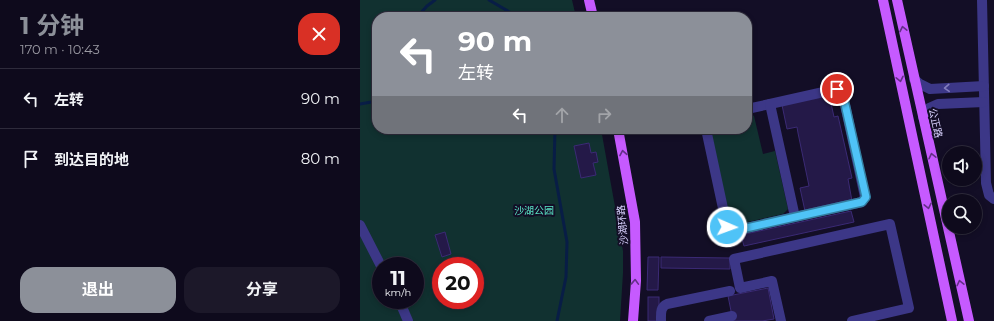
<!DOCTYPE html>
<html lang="zh">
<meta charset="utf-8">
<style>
:root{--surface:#0e0a1c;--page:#1c1829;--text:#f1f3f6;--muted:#9b9aa3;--line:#2e2b3b;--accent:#8c9099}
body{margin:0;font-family:Montserrat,"Noto Sans SC",sans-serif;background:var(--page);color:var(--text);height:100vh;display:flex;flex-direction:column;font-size:15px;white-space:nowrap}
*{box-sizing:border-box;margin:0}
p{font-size:13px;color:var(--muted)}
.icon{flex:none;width:22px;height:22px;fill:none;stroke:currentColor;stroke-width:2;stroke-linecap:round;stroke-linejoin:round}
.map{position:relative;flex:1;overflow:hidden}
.panel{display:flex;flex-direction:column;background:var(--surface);width:360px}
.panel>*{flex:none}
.top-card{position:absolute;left:12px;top:12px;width:380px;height:122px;border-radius:16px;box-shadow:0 2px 6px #0003,0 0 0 1px var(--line);background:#8c9099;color:#fff;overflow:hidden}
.fabs{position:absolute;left:582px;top:146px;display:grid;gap:8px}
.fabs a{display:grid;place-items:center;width:40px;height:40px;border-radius:50%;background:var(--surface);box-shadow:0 2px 6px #0003,0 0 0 1px var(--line);font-size:20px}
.speed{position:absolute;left:12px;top:257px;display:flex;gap:8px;font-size:20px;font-weight:700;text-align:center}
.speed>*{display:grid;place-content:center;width:52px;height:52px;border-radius:50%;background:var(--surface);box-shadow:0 2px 6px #0003,0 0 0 1px var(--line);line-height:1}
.speed small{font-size:10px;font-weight:400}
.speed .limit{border:6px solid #d22;background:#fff;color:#111}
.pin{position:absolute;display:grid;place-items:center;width:34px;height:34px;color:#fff;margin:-17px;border:2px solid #fff;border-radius:50%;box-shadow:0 1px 4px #0007}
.me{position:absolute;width:44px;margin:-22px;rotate:92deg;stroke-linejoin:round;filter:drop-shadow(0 0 3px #0008)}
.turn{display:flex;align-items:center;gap:14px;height:84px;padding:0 20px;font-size:18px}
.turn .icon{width:52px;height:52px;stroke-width:2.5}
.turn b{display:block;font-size:28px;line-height:34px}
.lanes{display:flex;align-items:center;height:38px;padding:0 20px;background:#0003;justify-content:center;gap:20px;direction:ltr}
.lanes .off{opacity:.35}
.round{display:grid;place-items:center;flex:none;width:42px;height:42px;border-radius:16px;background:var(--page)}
.headline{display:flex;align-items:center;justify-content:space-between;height:68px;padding:0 20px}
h1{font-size:24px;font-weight:700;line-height:30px;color:var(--accent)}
.cta{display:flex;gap:8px;margin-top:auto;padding:8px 20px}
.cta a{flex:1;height:46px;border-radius:16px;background:var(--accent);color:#fff;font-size:16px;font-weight:700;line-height:46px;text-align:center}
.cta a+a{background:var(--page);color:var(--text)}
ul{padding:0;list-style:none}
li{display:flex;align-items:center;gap:12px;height:60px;padding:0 20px;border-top:1px solid var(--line)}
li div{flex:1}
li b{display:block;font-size:15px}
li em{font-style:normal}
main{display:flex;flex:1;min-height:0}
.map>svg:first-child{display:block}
.green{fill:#113130;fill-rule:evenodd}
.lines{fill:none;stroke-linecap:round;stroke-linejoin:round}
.stream{stroke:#081d46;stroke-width:3}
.building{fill:#241948;stroke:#3b2a75}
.minor{stroke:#3c3787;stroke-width:10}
.major{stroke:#c65aff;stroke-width:10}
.oneway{stroke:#643088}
.oneway2{stroke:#837dbd}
.route-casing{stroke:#337fa1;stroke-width:10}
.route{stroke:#4fc3f7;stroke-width:7}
.labels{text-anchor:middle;stroke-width:4;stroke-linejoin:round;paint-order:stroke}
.street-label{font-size:10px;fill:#dad3ff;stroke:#130e26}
.park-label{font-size:10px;fill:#5ae5c6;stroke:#130e26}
</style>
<main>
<section class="panel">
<div class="headline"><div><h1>1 分钟</h1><p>170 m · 10:43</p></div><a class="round" style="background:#d93025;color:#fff"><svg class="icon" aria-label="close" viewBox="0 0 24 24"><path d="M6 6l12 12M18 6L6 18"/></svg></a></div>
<ul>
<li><svg class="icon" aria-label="left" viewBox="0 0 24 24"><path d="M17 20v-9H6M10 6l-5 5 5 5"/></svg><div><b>左转</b></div><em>90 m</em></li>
<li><svg class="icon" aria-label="arrive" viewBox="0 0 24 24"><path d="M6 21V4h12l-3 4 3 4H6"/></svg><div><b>到达目的地</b></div><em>80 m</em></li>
</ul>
<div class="cta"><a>退出</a><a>分享</a></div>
</section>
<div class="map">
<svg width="634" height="321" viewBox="0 0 634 321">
<rect width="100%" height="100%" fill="#130e26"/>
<g class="green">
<path d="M0 0H212L216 17H17V129H241L263 251V273L260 321H0ZM21 266H55V300H21ZM81 266H115V300H81Z"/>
<path d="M388 112 394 116 403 154 415 151 428 209 423 214 375 225 370 221 350 129H387V113Z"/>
</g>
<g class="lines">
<g class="stream">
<path d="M129 0 158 17"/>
<path d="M57 17 67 6 75 0"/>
<path d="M0 104 17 101"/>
<path d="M195 129 194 169 207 242 206 277 197 321"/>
</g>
</g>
<g class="building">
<path d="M469 94 474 117 478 116 492 178 488 179 492 201 445 211 440 188 449 186 438 133 437 127 427 129 422 105Z"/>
<path d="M229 143 231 153 236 152 238 162 233 163 236 175 221 178 214 146Z"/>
<path d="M491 211 494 222 384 246 381 235Z"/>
<path d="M85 232 91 254 82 257 75 235Z"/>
<path d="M288 257H299L298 290H287Z"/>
<path d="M301 257 370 258V269L301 268Z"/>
<path d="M408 288 414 319 402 321H373L368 296Z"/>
<rect x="288" y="297" width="11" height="24"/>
</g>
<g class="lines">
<g class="minor">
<path d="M622 0 626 183 629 195 634 199"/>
<path d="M554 79 560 84 570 89 624 86"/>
<path d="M387 109 410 104"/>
<path d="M563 117 569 108 578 104 624 102"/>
<path d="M346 129 367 227 373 231 502 202 505 197 482 91 477 89 410 104 435 217"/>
<path d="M0 225 21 266"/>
<path d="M39 300 48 321"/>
<path d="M301 321C301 314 300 307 307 304L370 291"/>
<path d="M349 321 372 316"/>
<path d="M421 321 412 281 380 288 374 259 530 224 549 308 492 321"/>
</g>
<g class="major">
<path d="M229 0 233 17"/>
<path d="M523 0 592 321"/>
<path d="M537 0 609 321"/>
<path d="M258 129 275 222 276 281 273 321"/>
</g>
</g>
<defs><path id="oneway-chevron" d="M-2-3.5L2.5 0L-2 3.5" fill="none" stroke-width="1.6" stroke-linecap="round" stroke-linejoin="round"/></defs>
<g class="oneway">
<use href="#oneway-chevron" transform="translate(543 29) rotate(-102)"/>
<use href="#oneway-chevron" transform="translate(540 79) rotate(78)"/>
<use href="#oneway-chevron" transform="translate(263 153) rotate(-100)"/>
<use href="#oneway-chevron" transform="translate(572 156) rotate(-103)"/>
<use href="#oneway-chevron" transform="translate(568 206) rotate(78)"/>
<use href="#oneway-chevron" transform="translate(275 282) rotate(-88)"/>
<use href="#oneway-chevron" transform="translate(600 283) rotate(-103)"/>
</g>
<use class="oneway2" href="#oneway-chevron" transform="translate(587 88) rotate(177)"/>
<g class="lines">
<defs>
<path id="route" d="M367 227 373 231 502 202 506 197 482 91 477 89"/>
</defs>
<use href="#route" class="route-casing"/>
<use href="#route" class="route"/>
</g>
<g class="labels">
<g class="street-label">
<text transform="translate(576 123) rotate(77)" y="4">公正路</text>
<text transform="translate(262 225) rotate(-95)" y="4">沙湖环路</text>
</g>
<g class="park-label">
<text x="174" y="214">沙湖公园</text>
</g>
</g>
</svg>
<div class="fabs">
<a><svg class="icon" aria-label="sound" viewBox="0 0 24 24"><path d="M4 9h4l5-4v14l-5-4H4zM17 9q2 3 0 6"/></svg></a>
<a><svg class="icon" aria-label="search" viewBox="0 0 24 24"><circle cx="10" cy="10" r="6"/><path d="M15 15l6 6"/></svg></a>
</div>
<div class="speed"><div>11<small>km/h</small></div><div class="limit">20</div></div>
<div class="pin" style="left:477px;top:89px;background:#d93025"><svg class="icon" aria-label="arrive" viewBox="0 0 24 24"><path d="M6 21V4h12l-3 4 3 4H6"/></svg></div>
<svg class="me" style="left:367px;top:227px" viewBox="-20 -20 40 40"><circle r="17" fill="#4fc3f7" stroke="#fff" stroke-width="3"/><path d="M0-11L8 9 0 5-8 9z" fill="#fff"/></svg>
<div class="top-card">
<div class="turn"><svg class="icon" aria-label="left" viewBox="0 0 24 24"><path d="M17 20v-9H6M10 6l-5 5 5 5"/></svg><div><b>90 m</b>左转</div></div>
<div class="lanes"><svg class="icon" aria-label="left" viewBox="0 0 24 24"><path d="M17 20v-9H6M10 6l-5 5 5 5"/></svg><svg class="icon off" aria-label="ahead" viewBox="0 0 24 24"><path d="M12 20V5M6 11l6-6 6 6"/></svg><svg class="icon off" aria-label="right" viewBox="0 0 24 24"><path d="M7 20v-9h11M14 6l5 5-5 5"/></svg></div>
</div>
</div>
</main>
